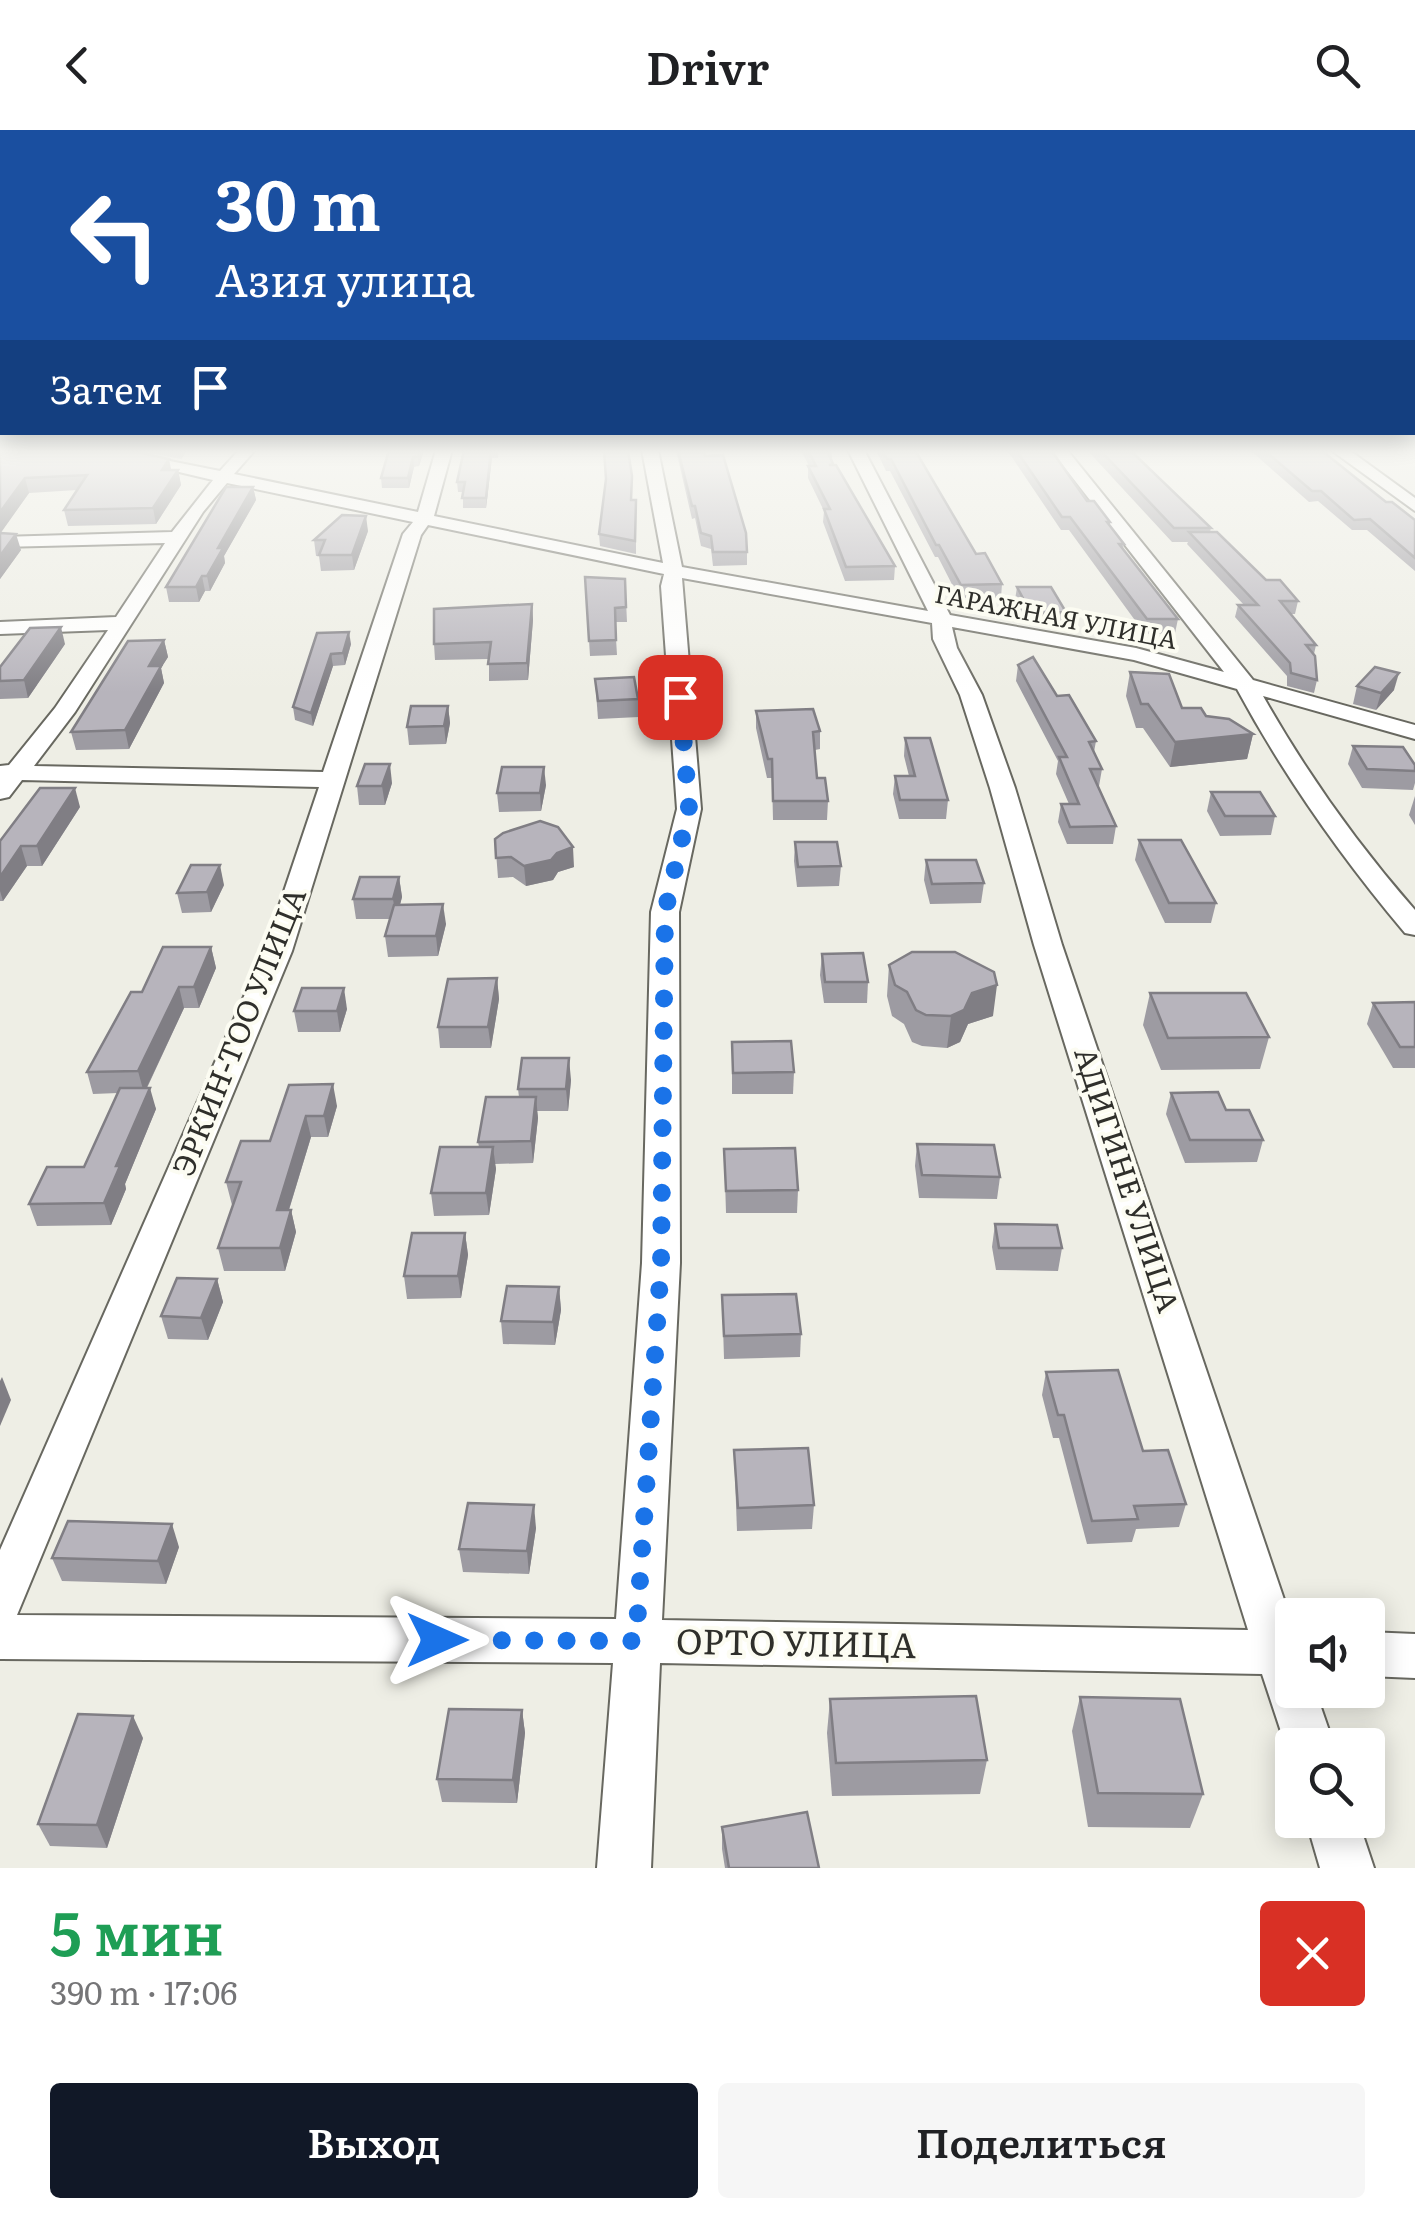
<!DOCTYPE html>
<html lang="ru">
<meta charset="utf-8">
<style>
:root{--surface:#fff;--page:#f6f6f6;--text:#202124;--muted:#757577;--accent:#111827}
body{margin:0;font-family:Literata,serif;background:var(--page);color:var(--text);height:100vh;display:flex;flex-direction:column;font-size:38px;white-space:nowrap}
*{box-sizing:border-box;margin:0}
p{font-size:32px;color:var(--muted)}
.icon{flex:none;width:55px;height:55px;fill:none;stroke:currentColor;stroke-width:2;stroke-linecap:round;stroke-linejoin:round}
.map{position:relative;height:1738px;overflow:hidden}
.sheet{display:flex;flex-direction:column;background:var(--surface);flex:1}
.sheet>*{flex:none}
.top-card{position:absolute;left:0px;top:0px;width:1415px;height:305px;box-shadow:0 5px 25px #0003;background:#1a4fa0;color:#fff;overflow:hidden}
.buttons{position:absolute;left:1275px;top:1468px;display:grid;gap:20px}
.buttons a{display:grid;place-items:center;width:110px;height:110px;border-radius:10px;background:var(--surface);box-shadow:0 5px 25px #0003;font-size:50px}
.pin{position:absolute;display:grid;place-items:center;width:85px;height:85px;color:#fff;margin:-42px;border-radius:20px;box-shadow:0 5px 15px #0006}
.me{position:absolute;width:110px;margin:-55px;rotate:90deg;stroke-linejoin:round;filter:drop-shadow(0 0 8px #0008)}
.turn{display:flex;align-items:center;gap:35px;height:210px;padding:0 50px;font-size:45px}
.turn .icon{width:130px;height:130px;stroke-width:2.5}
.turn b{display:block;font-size:70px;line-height:85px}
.then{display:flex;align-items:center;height:95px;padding:0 50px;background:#0003;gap:20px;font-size:38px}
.round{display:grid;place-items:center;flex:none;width:105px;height:105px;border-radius:10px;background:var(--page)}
.summary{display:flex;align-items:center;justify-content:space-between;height:170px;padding:0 50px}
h1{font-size:60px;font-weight:600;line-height:75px;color:#1e9e55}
.action{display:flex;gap:20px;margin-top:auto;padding:20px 50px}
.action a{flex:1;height:115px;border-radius:10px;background:var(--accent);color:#fff;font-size:40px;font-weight:600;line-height:115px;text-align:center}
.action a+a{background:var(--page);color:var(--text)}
header{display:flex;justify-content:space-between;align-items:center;height:130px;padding:0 50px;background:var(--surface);font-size:45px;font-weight:600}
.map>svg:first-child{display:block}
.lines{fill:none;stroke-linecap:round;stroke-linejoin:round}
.minor-casing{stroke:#686860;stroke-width:4}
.minor{fill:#fff;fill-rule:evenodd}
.wall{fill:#9d9ba2}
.shaded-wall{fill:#807e84}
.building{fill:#b7b4bc;stroke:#807e84;stroke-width:2.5}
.route{stroke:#1a73e8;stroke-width:18;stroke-dasharray:0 32.4}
.labels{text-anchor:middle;stroke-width:8;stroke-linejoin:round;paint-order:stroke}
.far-street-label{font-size:25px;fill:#2f2f2b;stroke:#fcfcf2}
.street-label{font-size:30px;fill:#2f2f2b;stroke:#fcfcf2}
.near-street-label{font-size:35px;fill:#2f2f2b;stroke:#fcfcf2}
</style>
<header><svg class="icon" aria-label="back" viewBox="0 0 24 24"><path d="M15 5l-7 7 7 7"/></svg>Drivr<svg class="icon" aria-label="search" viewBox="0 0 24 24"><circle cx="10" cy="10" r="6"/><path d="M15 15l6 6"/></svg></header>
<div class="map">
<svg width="1415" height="1738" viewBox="0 0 1415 1738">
<rect width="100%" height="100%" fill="#eeeee5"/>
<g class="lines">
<defs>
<g id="minor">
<path d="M86 320H115L220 341 239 320H255L234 344 418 382 436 320H452L434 386 663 433 642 320H658L682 437 928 481 848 320H864L950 485 1136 518 1224 542 1051 320H1067L1253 550 1415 595V609L1263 566C1306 642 1357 714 1415 780V805L1405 803C1341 727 1284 646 1237 559L1134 530 952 497 957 518 982 565 1015 658 1062 815 1292 1493V1560H1315L1334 1615H1292L1291 1632 1262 1544 660 1533 651 1738H597L613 1533 0 1529V1420L264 821 319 657 22 650 9 667 0 669V636L9 635 55 578 108 500 0 504V492L116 487 165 413 0 417V407L172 402 213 350ZM227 353 413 392 403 404 323 642 34 636 75 582 203 382ZM428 395 664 444 661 456 677 679 651 782 642 1133 616 1489 17 1485 292 821 421 405ZM682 448 932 493 933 509 960 565 990 658 1034 815 1248 1500 662 1490 680 1133 679 782 701 679Z"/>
<path d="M1331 320H1349L1415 368V381Z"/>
<path d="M1368 1502 1415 1504V1548L1368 1546Z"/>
<path d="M1306 1690H1358L1374 1738H1320Z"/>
</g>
</defs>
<use href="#minor" class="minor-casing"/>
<use href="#minor" class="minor"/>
</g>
<g class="wall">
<path d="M0 320 178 340 181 355 156 394 68 396 64 380 77 360 29 363 0 403 21 420 0 449Z"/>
<path d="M149 320H186V322L181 329 149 323Z"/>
<path d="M389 320H424L419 336 414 337 409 358H382L381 348Z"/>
<path d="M464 320H498V328H492L486 378H463V362H458L457 352Z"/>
<path d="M676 320H703L747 422V435L713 436 711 419 701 416 695 388 692 389Z"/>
<path d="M801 320H832V335L895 436 894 450 845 451 823 392 824 381 808 348V336H809Z"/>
<path d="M876 320H915L976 424 1002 454 1001 468H959L938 427H935L890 341H886Z"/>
<path d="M1007 320H1051L1087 371 1110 392V396L1124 414 1123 419 1178 489 1175 503 1145 504 1069 400H1061Z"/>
<path d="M1087 320H1130L1211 398 1210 402 1266 450 1298 471 1295 484H1290L1316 515 1314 524 1317 550 1314 563 1287 556V546L1235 487 1238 475H1244L1187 414 1188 412H1172Z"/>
<path d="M1250 320H1321L1386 372 1415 390V441L1367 400H1352L1318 371 1309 372Z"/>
<path d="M253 357 256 370 224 426 225 433 210 461H205L199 472H169L166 457Z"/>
<path d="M632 357V370H636V424L600 416 599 404Z"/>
<path d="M368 401 354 440 321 441 319 426H316L314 410Z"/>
<path d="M585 447 625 449 627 492H615L617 525 590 526Z"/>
<path d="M1017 457 1066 482 1065 495H1030L1015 470Z"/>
<path d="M532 474 533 490 528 550 489 551V529L435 530 434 514Z"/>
<path d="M317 503 351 514 345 535 333 536 313 596 295 590 293 577Z"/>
<path d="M164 510 168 527 161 538 164 553 129 619 76 620 71 602Z"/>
<path d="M65 514 28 568 0 569V537Z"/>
<path d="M1018 535 1057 566 1096 611 1094 622 1102 639 1099 656H1098L1116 696 1113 714H1067L1058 692 1061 674H1069L1056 644 1058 631 1016 551Z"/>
<path d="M1130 542 1182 578 1253 604 1247 629 1170 637 1143 598H1136L1126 566Z"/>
<path d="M595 549 638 569 639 587 598 589Z"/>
<path d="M1357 556 1394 560 1376 580 1353 574Z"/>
<path d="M448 576 450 593 446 614 409 615 407 597Z"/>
<path d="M756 581 820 601V619L815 620 817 648 828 671 827 690H773L772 648H767L756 598Z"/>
<path d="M905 608 948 670 946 689H899L893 664 895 646H909L904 626Z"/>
<path d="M1353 616 1415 635V653L1413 660 1362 658 1348 634Z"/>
<path d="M392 653 385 675H359L357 656Z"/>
<path d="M546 655 541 681 499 682 497 663Z"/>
<path d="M1211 662 1275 686 1271 705 1220 706 1207 681Z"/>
<path d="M1415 666V695L1409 685Z"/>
<path d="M80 677 42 736H27L3 771H0V711Z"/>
<path d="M495 709 574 737 558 742 553 750 526 756 513 747 498 748Z"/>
<path d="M1139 710 1216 773 1211 793H1165L1135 730Z"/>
<path d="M795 712 841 736 839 756 797 757 794 731Z"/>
<path d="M926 730 984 753 981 773 930 774 924 750Z"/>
<path d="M399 747 402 767 400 775 446 794 438 826 388 827 385 806 390 789H356L353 769Z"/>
<path d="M224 755 211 782 182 783 177 763Z"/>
<path d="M211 817 216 838 199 878H184L147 958 156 979 125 1054 126 1059 111 1095 37 1096 29 1074 84 1037 118 963 93 964 87 942 142 862Z"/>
<path d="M822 824 868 852 867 873H824L820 845Z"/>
<path d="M889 835 993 886 968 894 960 912 947 918 922 916 912 912 904 894 892 886 887 866Z"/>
<path d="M497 848 499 869 491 918H440L438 897Z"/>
<path d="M1150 863 1269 907 1260 939 1161 940 1143 895Z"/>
<path d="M1415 872V938H1393L1367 894 1373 873Z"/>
<path d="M347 879 340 902H298L294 881Z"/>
<path d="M732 912 794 942 793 964H732Z"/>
<path d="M571 950 568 981H537L538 988 533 1033 495 1034 496 1039 489 1085 434 1086 431 1063 479 1017 478 1012 519 967 518 959Z"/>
<path d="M289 955 337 976 328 1007H311L289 1080H291L296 1102 285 1141H224L218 1118 233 1075H232L226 1052 270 1011Z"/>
<path d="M1171 963 1226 980 1263 1010 1257 1032 1185 1033 1166 984Z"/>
<path d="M917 1014 1000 1047 997 1069 919 1068 915 1036Z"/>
<path d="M724 1019 798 1060 797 1083H726Z"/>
<path d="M995 1094 1062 1118 1058 1141 996 1140 992 1117Z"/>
<path d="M465 1103 468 1125 461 1168 407 1169 404 1146Z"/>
<path d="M217 1149 223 1172 208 1210 168 1209 161 1186Z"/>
<path d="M559 1157 561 1180 555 1215 503 1214 501 1191Z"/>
<path d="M722 1165 801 1204 800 1227 724 1229Z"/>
<path d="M1046 1242 1143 1321 1186 1374 1179 1397 1136 1399 1132 1412 1087 1414 1059 1308H1053L1042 1265Z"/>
<path d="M734 1320 814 1375 812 1399 737 1401Z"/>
<path d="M536 1398 529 1444 463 1442 459 1419Z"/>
<path d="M179 1417 166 1454 62 1451 52 1428Z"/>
<path d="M1080 1567 1203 1664 1190 1698 1088 1697 1072 1601Z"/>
<path d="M830 1569 987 1630 980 1664 832 1666 827 1603Z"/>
<path d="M522 1580 525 1603 517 1673 442 1672 437 1649Z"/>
<path d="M143 1608 107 1718 50 1716 38 1694Z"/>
<path d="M722 1697 819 1738H725L722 1719Z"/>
</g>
<g class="shaded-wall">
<path d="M180 320H186V322L181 329Z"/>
<path d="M420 320H424L419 336 418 327Z"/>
<path d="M491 320 492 328 486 378V368Z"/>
<path d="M413 327 414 337 409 358 408 348Z"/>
<path d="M169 329 172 344 162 340Z"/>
<path d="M178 340 181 355 156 394 153 378Z"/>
<path d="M25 348 29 363 0 404V382Z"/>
<path d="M253 357 256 370 224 426 225 433 210 461 207 446 218 418Z"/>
<path d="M366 386 368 401 354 440 352 425Z"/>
<path d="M16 404 21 420 0 449V426Z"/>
<path d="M202 446 205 461 199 472 196 457Z"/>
<path d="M532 474 533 490 528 550 527 533Z"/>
<path d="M61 497 65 514 28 568 24 550Z"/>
<path d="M349 502 351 514 345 535 343 523Z"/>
<path d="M164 510 168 527 161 538 164 553 129 619 125 600 149 536Z"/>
<path d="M331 524 333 536 313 596 311 583Z"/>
<path d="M1399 543 1394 560 1376 580 1381 563Z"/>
<path d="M448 576 450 593 446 614 444 596Z"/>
<path d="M1253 604 1247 629 1170 637 1175 612Z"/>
<path d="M390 634 392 653 385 675 382 656Z"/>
<path d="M544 637 546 655 541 681 540 663Z"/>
<path d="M75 658 80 677 42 736 37 716Z"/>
<path d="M21 716 27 736 3 771 0 761V747Z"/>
<path d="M573 717 574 737 558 742 553 750 526 756 524 736Z"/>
<path d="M220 735 224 755 211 782 207 762Z"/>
<path d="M399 747 402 767 396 789 393 769Z"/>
<path d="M443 774 446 794 438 826 436 806Z"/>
<path d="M211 817 216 838 199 878 194 857Z"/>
<path d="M497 848 499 869 491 918 488 897Z"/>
<path d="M997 855 993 886 968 894 960 912 947 918 951 886 972 863Z"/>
<path d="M179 857 184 878 144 963 138 941Z"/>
<path d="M344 858 347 879 340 902 337 881Z"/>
<path d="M569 928 571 950 568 981 566 959Z"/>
<path d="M333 954 337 976 328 1007 324 986Z"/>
<path d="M150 958 156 979 125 1054 126 1059 111 1095 104 1073 116 1036Z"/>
<path d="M536 967 538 988 533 1033 531 1011Z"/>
<path d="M306 986 311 1007 282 1102 277 1080Z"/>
<path d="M493 1017 496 1039 489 1085 486 1063Z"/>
<path d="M291 1080 296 1102 285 1141 280 1118Z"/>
<path d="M465 1103 468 1125 461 1168 458 1146Z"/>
<path d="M217 1149 223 1172 208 1210 201 1188Z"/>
<path d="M559 1157 561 1180 555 1215 553 1192Z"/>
<path d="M2 1247 11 1270 0 1296V1251Z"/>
<path d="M534 1375 536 1398 529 1444 527 1421Z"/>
<path d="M172 1394 179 1417 166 1454 158 1431Z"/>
<path d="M522 1580 525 1603 517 1673 513 1650Z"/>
<path d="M133 1586 143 1608 107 1718 97 1695Z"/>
</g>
<g class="building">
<path d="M0 320H129L169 329 162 340H178L153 378 64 380 87 345 25 348 0 382Z"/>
<path d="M389 320H420L418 327H413L408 348H381Z"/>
<path d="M464 320H491L486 368H462L465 352H457Z"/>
<path d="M604 320H628L632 346 631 370H636L635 411 599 404 606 349Z"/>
<path d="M678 320H703L705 326 723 325 746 403 747 422H713L711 406 701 403 695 376H692Z"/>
<path d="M808 320H827L833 334 829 335H836L895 436 846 437 824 379H830L808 336H816Z"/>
<path d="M882 320H915L976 424 985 423 1002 454 961 455 939 415H936L891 329H887Z"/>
<path d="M1016 320H1051L1087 371H1094L1110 392H1107L1124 414H1119L1178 489H1147L1070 387H1062Z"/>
<path d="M1100 320H1130L1211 398H1174Z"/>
<path d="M1264 320H1321L1386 372H1392L1415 390V428L1370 389 1354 390 1321 361H1312Z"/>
<path d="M226 357H253L218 418H223L207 446H202L196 457H166Z"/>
<path d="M342 385 366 386 352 425H319L325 410H314Z"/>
<path d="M1189 402H1217L1266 450H1280L1298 471H1280L1316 515H1306L1315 526 1317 550 1291 543 1290 533 1238 475H1258Z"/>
<path d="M0 403 16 404 0 426Z"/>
<path d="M585 447 625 449 626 477 615 478 616 510 589 511Z"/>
<path d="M1017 457H1051L1066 482 1031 483Z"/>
<path d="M532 474 527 533 488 534 491 512 434 514V479Z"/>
<path d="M61 497 24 550 0 551V537L30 498Z"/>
<path d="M349 502 343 523 331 524 311 583 293 577 317 503Z"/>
<path d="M164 510 149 536H161L125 600 71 602 128 511Z"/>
<path d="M1033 527 1057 566 1069 565 1096 611 1089 612 1102 639H1090L1116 696 1070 697 1061 674H1079L1059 627H1067L1018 535Z"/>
<path d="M1375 537 1399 543 1381 563 1357 556Z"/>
<path d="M1130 542 1169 544 1182 578H1201L1206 586 1229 589 1253 604 1175 612 1148 574H1141Z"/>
<path d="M634 547 638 569 598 571 595 549Z"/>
<path d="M411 576H448L444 596 407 597Z"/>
<path d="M813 579 820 601 813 602 817 648H825L828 671H773L772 629H768L756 581Z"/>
<path d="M905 608H930L948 670H900L895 646H915Z"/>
<path d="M1353 616 1403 617 1415 635V641L1367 639Z"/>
<path d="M365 634H390L382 656H357Z"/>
<path d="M502 637H544L540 663H497Z"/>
<path d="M40 658H75L37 716H21L0 747V711Z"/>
<path d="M1211 662H1260L1275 686H1225Z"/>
<path d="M540 691 558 697 573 717 557 723 551 730 524 736 511 727 496 728 495 709 503 703Z"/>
<path d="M1139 710H1181L1216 773H1169Z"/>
<path d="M795 712H837L841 736 798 737Z"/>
<path d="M926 730H976L984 753 932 754Z"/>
<path d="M191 735H220L207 762 177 763Z"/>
<path d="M360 747H399L393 769H353Z"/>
<path d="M443 774 436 806H385L394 775Z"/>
<path d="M163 817H211L194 857H179L138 941 87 942 131 862H142Z"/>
<path d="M912 822H955L994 842 997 855 972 863 964 880 951 886 926 885 916 880 907 862 895 855 889 835Z"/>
<path d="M863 823 868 852H825L822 824Z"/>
<path d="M497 848 488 897H438L448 849Z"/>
<path d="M302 858H344L337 881H294Z"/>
<path d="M1150 863H1246L1269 907 1168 908Z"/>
<path d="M1415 872V917H1400L1373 873Z"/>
<path d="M791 911 794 942 733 943 732 912Z"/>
<path d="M522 928H569L566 959H518Z"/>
<path d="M333 954 324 986H306L277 1080H291L280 1118H218L241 1052H226L241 1011H270L289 955Z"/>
<path d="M120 958H150L116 1036H120L104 1073 29 1074 47 1037H84Z"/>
<path d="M1218 962 1226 980H1249L1263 1010H1190L1171 963Z"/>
<path d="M486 967H536L531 1011 478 1012Z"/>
<path d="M917 1014 994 1015 1000 1047 922 1045Z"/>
<path d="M440 1017H493L486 1063H431Z"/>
<path d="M795 1018 798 1060 726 1061 724 1019Z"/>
<path d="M995 1094 1057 1095 1062 1118H999Z"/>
<path d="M412 1103H465L458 1146H404Z"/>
<path d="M177 1148 217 1149 201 1188 161 1186Z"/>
<path d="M507 1156 559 1157 553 1192 501 1191Z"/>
<path d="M796 1164 801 1204 724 1206 722 1165Z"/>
<path d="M1118 1240 1143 1321 1168 1320 1186 1374 1134 1376 1138 1389 1092 1391 1064 1285H1058L1046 1242Z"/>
<path d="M808 1318 814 1375 738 1378 734 1320Z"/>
<path d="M468 1373 534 1375 527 1421 459 1419Z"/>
<path d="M68 1391 172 1394 158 1431 52 1428Z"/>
<path d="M976 1566 987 1630 836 1633 830 1569Z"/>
<path d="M1080 1567 1180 1569 1203 1664 1098 1663Z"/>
<path d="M449 1579 522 1580 513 1650 437 1649Z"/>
<path d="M78 1584 133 1586 97 1695 38 1694Z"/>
<path d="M807 1682 819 1738H729L722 1697Z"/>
</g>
<linearGradient id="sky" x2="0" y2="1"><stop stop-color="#91b0b2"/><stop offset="0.57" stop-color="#f7f7f3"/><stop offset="1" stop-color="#f7f7f3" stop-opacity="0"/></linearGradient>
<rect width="1415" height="563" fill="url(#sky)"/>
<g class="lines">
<path class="route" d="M437 1510 636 1511 661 1134 665 782 689 678 680 567"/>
</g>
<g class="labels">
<g class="far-street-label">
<text transform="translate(1056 487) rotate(11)" y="9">ГАРАЖНАЯ УЛИЦА</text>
</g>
<g class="street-label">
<text transform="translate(240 902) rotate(-68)" y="10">ЭРКИН-ТОО УЛИЦА</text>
<text transform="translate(1126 1050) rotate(72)" y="10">АДИГИНЕ УЛИЦА</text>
</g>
<g class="near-street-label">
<text transform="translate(796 1514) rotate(1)" y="12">ОРТО УЛИЦА</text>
</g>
</g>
</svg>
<div class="buttons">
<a><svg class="icon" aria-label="sound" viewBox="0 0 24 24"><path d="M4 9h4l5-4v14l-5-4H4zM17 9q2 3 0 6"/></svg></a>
<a><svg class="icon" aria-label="search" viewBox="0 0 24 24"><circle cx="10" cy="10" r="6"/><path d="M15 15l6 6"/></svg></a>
</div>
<div class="pin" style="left:680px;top:567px;background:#d93025"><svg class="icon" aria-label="arrive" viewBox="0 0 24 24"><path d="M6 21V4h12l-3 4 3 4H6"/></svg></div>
<svg class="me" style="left:437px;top:1510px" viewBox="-20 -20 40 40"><path d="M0-17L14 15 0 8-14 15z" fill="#1a73e8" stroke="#fff" stroke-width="4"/></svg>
<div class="top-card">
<div class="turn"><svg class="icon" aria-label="left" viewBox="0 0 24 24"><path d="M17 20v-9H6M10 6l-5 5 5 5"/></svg><div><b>30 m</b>Азия улица</div></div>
<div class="then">Затем<svg class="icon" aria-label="arrive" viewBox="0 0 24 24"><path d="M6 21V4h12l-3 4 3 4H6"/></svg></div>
</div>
</div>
<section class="sheet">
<div class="summary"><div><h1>5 мин</h1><p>390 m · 17:06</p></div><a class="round" style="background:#d93025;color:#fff"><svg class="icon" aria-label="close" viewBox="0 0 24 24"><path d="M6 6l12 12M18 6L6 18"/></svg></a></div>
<div class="action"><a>Выход</a><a>Поделиться</a></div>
</section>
